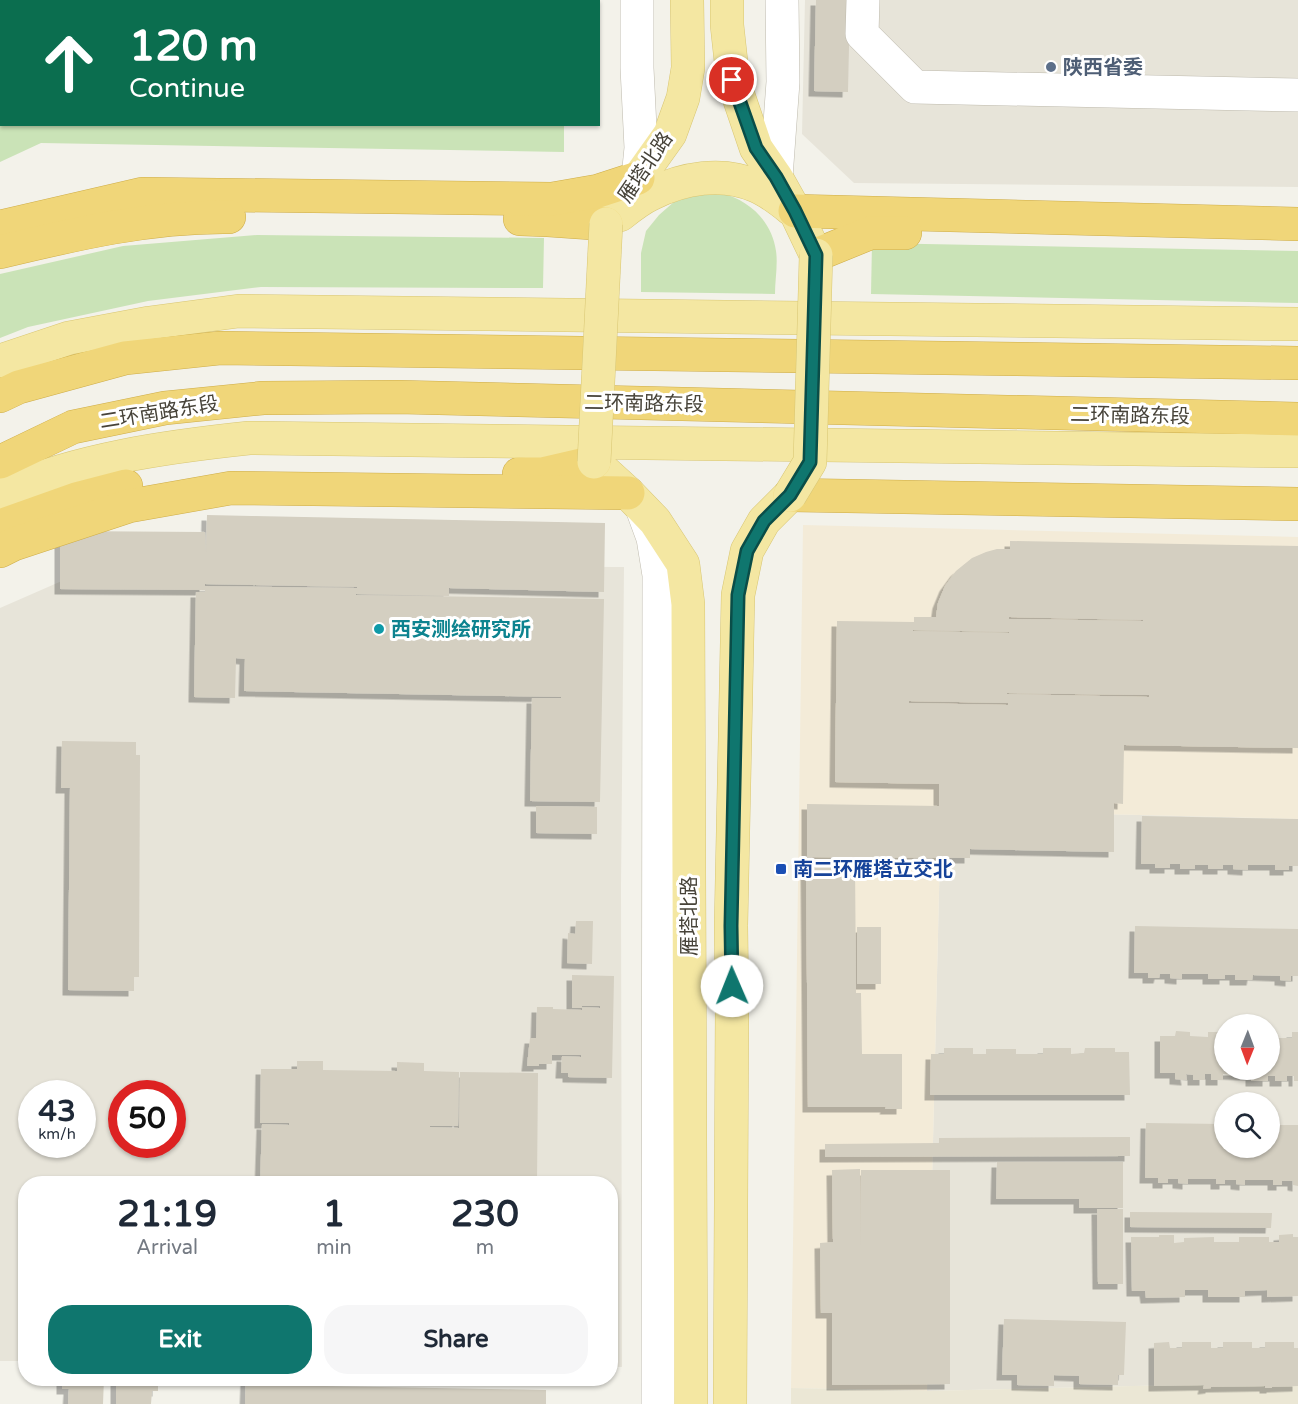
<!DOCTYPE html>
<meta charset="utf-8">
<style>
:root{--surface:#fff;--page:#f6f6f7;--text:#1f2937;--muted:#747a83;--accent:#0f766e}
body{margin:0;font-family:"Varela Round","Noto Sans SC",sans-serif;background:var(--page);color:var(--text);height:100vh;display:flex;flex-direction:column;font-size:22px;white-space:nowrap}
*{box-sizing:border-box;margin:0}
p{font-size:20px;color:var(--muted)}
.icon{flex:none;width:33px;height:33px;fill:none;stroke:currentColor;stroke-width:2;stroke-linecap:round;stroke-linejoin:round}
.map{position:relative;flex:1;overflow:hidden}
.side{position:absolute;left:18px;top:1176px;width:600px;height:210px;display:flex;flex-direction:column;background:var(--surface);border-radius:24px;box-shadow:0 2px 4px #0004}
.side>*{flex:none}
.hud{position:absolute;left:0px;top:0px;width:600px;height:126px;box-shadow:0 2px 4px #0004;background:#0b6e4f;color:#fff;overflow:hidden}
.needle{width:39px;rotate:181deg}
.tools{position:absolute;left:1214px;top:1014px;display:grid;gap:12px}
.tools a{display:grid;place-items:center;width:66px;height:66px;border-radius:50%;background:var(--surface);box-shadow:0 2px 4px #0004;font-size:30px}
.speed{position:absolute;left:18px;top:1080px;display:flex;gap:12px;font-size:30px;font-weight:700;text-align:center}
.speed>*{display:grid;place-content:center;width:78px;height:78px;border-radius:50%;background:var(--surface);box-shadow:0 2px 4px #0004;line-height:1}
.speed small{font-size:15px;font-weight:400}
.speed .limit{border:9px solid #d22;background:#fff;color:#111}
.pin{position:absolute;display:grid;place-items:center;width:51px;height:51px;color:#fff;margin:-26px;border:3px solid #fff;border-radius:50%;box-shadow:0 2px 6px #0007}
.me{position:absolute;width:66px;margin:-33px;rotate:359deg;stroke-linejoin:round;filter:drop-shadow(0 0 4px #0008)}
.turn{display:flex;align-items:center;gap:21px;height:126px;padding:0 30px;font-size:27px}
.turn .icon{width:78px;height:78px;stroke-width:2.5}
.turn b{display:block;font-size:42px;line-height:51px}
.eta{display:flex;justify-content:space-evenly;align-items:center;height:102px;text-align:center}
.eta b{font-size:36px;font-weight:700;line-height:42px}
.primary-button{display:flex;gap:12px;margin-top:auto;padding:12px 30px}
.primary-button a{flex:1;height:69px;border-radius:24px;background:var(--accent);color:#fff;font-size:24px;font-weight:700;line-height:69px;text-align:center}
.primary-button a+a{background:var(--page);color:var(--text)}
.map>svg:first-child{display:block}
.residential{fill:#e7e4d9;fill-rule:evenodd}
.commercial{fill:#f3ebd8}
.education{fill:#ebe7d5}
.green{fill:#cae3b7}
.building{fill:#d4cfc1;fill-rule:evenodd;filter:url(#shadow)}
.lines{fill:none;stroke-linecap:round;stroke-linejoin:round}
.minor-casing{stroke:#bebaad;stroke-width:34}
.major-casing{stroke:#d8c673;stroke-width:34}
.highway-casing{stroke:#cead49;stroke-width:34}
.minor{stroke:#fff;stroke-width:33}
.major{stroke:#f4e7a2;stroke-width:33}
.highway{stroke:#f0d679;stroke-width:33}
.major-bridge-casing{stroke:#d8c673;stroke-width:34;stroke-linecap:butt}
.major-bridge{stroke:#f4e7a2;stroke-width:33}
.route-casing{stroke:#0a4d48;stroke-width:15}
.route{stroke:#0f766e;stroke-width:10}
.service-dot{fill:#5c6f8a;stroke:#fff;stroke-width:2}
.culture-dot{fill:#0f9aa8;stroke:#fff;stroke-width:2}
.transit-dot{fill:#1a4fb4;stroke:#fff;stroke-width:2}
.labels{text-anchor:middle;stroke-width:6;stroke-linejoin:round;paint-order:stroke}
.service-label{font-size:20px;font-weight:bold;fill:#4e5e75;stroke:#fff;text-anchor:start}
.street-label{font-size:20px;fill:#474339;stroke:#fff}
.culture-label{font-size:20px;font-weight:bold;fill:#0d838f;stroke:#fff;text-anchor:start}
.transit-label{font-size:20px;font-weight:bold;fill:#164399;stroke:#fff;text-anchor:start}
</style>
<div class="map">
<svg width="1298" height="1404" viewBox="0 0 1298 1404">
<defs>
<filter id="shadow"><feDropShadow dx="-5.5" dy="5.5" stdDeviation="0" flood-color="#0004"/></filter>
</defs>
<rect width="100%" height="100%" fill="#f3f2ea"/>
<g class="residential">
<path d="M805 0H1298V187L854 183 802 134Z"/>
<path d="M96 566 624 567 621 886 622 1367H611L610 1184H26L25 1361H0V608ZM32 1094H82V1144H32ZM122 1094H172V1144H122Z"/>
<path d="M941 810 1298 819V1382L927 1391ZM1224 1024H1269V1070H1224ZM1224 1102H1269V1148H1224Z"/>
</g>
<path class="commercial" d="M803 525 1298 537V819L941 810 927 1391 791 1388Z"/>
<path class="education" d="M1298 1382V1404H791V1388L927 1391Z"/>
<g class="green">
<path d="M0 0H565V2H2V124H564V152L41 143 0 162Z"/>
<path d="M697 193C705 193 713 192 721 193 749 200 772 221 776 251 778 264 775 280 775 294L641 292V253L646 231 659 215 675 201Z"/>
<path d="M257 235 544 238 543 288 261 287 148 301 28 327 0 338V274L123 246Z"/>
<path d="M872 243 1298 251V303L871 294Z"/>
</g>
<g class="building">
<path d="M816 0H850L848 92 814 91Z"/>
<path d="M207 515 605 523 604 592 449 588V596L356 594V595L604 599 600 802 530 801 532 698H561V697L244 691 245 659 236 658 235 698 194 697 196 592H205V590L60 589V531L205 532 206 552ZM205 584 357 587V588L205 586Z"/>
<path d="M1010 541 1298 546V748L1124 745 1123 804 1114 803V852L970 849V858L807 857V804L939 806V784L835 782 837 621 914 622V617H936L938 603 945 586 956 571 972 558 986 552 997 549H1010ZM1009 617 1143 620V621L1009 619ZM913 630 1009 632V633L913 631ZM1007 693 1149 695V697L1007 694ZM909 701 1008 703V705L909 703Z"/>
<path d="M62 741 136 742V755H140L139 977H134V991L68 990 70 788H61Z"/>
<path d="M536 806 597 807V834L536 833Z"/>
<path d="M1142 816 1298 819V866H1289V870H1275V865H1248V870L1233 869V865H1223V869H1208V865H1195V869H1180V864H1170V868H1155V864H1141Z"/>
<path d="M806 859H855L856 993H861L862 1054H902V1109H885L886 1107H808Z"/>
<path d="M576 921H593L592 964 567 963 568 933 575 934Z"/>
<path d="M1135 926 1298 929V976H1291V981L1280 980V976L1253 975 1252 980H1235V975H1225V979H1208V974H1182V979L1170 978V974H1160L1159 978H1148V973H1134Z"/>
<rect x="857" y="927" width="24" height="57"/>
<path d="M572 975 614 976 612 1078 568 1077V1073H561L562 1056 581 1057V1055H552V1064H539V1066H527L530 1038H536L537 1007H553V1009L582 1010V1007L600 1008V1006H582V1008H572Z"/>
<path d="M1176 1031 1190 1032V1036L1208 1037V1032H1224V1070H1269V1038H1292V1032H1298V1081H1294V1076H1287V1081H1275V1076H1268V1081H1251V1075L1223 1074V1080H1211V1074H1205V1080H1193V1075L1186 1074 1187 1080 1175 1079V1073H1160V1036H1175Z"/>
<path d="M944 1048H973V1054H986V1049H1016V1054H1043V1048H1071V1054L1084 1053 1085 1048H1115V1052H1129L1130 1095H930L931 1054H944Z"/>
<path d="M297 1061H323V1070L397 1071V1062L424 1063V1071L459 1072 458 1126H430V1127L459 1128 460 1072 538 1073 537 1184H260L262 1124 289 1125V1123H260L261 1069H297Z"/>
<path d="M1146 1123 1224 1124V1148H1269V1125H1298V1186L1293 1185V1181H1282V1185H1273V1180H1245V1185L1236 1184V1180H1225V1184H1216V1179H1188V1184L1178 1183V1179H1168V1183H1158V1178H1145Z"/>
<path d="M1130 1137V1156L825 1157V1144L939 1143V1138Z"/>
<path d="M997 1162H1123V1208H1079V1199H996Z"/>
<path d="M860 1169V1246L861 1170H950V1384L832 1385V1313H821L820 1243 833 1242 832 1170Z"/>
<path d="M1097 1209H1123V1284H1098Z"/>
<path d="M1130 1212 1272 1213 1271 1228 1130 1227Z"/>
<path d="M1293 1234V1237H1298V1296L1267 1297V1290L1245 1291V1297H1208V1290H1185V1297L1146 1298 1145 1291H1132L1131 1237H1159V1235H1174V1243L1184 1242V1238L1214 1237V1242H1239V1237H1269V1242H1279V1235Z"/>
<path d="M1004 1319 1126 1322 1124 1375H1118V1385L1079 1384V1376L1054 1375V1386L1017 1385V1375H1002Z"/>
<path d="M1169 1342 1170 1348H1182V1342H1211V1348H1223V1342H1252V1348H1265V1342H1294V1348H1298V1386L1272 1387V1388H1265V1386L1211 1387V1388L1203 1389 1204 1385 1154 1386V1343Z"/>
<path d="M62 1378H104L103 1404H68L69 1389H62Z"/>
<path d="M116 1378H158V1391H152L151 1404H116Z"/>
<path d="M246 1378 325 1379V1386L546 1390V1404H245Z"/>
</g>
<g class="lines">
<defs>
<g id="minor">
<path d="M637 0V68L641 148 638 178"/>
<path d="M863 0 862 34 915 87 1298 95"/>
<path d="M776 177 783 82 782 0"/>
<path d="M642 508 653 538 659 575 658 1404"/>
</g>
<g id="major">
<path d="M727 0V25L733 80 756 148 776 177 795 211 816 255"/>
<path d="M620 215C630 207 640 199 651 194 683 178 722 171 756 186 768 191 780 200 791 209"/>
<path d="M606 224 670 134 683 98 688 68 687 0"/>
<path d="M0 361 69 338 149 323 239 311 1298 324"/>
<path d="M594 462 628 493 655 521 683 564 688 604 691 1404"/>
<path d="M0 493C79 459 164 447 249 438L1298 451"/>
<path d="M730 1404 732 1006 731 926 738 595 747 551 764 521 790 495"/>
</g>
<g id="highway">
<path d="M795 211 1298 224"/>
<path d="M520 219 548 220 606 224"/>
<path d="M0 227 142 194 552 199 598 191 638 178"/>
<path d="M0 252C75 234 151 216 229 217"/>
<path d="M816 255 870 233H905"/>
<path d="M0 396 19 387 125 358 220 348 1298 363"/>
<path d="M0 462 73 427 165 408 263 398 398 397 1298 419"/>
<path d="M519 474H542L594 462"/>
<path d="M790 495 1298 504"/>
<path d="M0 526 76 499 126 486"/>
<path d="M0 551 14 544 129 506 231 488 628 493"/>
</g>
</defs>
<use href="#minor" class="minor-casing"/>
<use href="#major" class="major-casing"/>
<use href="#highway" class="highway-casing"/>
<use href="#minor" class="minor"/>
<use href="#major" class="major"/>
<use href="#highway" class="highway"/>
<defs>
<g id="major-bridge">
<path d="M594 462 606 224"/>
<path d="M790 495 810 462 816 255"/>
</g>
</defs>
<use href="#major-bridge" class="major-bridge-casing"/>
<use href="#major-bridge" class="major-bridge"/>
</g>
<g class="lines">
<defs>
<path id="route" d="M732 986 731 926 738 595 747 551 764 521 790 495 810 462 816 255 795 211 776 177 756 148 732 80"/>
</defs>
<use href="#route" class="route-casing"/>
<use href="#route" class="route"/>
</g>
<circle class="service-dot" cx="1051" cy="67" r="6"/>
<circle class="culture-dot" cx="379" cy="629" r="6"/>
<rect class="transit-dot" x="775" y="863" width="12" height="12" rx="3"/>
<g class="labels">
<g class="service-label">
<text x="1063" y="74">陕西省委</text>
</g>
<g class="street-label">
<text transform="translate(645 167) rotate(-56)" y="7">雁塔北路</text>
<text transform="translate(644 403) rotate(1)" y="7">二环南路东段</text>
<text transform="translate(159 412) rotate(-9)" y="7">二环南路东段</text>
<text transform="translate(1130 415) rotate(1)" y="7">二环南路东段</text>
<text transform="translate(689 916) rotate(-90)" y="7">雁塔北路</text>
</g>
<g class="culture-label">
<text x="391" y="636">西安测绘研究所</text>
</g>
<g class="transit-label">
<text x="793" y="876">南二环雁塔立交北</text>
</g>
</g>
</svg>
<div class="tools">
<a><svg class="needle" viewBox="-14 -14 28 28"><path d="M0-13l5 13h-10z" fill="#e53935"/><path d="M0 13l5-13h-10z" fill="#747a83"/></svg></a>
<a><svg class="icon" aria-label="search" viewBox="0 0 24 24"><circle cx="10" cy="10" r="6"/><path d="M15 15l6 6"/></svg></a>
</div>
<div class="speed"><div>43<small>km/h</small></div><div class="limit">50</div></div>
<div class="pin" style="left:732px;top:80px;background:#d93025"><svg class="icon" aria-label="arrive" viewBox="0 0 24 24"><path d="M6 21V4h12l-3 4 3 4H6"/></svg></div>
<svg class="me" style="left:732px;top:986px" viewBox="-20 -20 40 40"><circle r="19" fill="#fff"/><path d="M0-13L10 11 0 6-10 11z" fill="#0f766e"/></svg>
<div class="hud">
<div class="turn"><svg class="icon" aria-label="ahead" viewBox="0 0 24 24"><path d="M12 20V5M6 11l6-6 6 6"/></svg><div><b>120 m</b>Continue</div></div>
</div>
<section class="side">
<div class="eta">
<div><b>21:19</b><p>Arrival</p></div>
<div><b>1</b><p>min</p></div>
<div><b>230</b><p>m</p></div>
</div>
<div class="primary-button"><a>Exit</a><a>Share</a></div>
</section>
</div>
